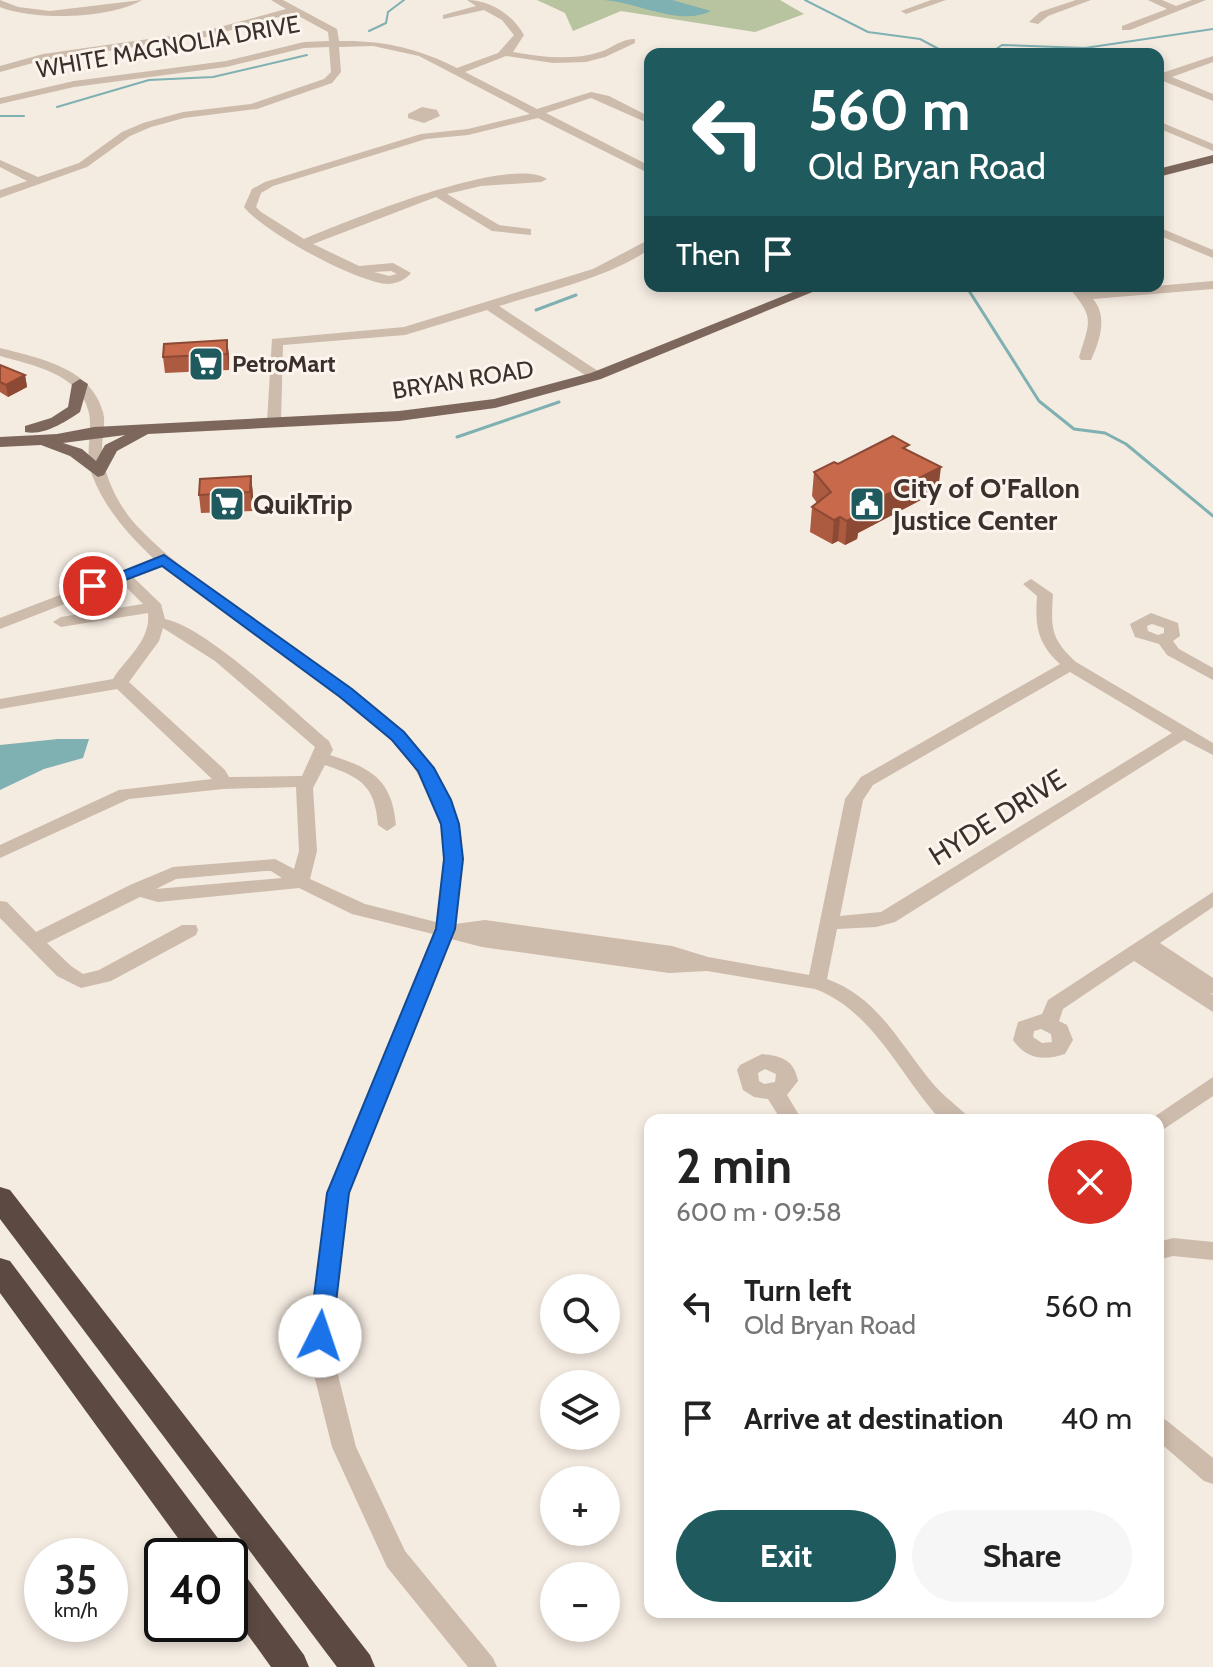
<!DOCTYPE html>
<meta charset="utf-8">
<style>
:root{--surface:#fff;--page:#f6f6f6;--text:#222;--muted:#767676;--accent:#1f5a5e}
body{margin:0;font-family:Cabin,sans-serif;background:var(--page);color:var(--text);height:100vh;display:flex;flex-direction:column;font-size:30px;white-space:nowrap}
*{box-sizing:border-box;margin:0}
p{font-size:26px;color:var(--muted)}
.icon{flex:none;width:44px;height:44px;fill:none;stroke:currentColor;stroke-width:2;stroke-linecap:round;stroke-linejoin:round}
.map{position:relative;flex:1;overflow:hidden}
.panel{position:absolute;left:644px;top:1114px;width:520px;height:504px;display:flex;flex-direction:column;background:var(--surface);border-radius:16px;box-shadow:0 4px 12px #0003}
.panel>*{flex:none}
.guide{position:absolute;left:644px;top:48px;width:520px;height:244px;border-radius:16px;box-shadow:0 4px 12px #0003;background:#1f5a5e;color:#fff;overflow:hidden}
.buttons{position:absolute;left:540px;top:1274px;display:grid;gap:16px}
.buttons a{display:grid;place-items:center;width:80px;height:80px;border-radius:50%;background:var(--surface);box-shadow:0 4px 12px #0003;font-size:40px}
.speed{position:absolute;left:24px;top:1538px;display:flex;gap:16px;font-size:40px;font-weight:700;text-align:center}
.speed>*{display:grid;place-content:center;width:104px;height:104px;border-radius:50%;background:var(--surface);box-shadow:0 4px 12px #0003;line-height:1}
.speed small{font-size:20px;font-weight:400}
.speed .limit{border:4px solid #111;border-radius:12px;background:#fff;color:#111}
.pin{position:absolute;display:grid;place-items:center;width:68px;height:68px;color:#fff;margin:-34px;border:4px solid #fff;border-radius:50%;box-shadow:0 2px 8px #0007}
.me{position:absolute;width:88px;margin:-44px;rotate:4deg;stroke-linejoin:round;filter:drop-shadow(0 0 6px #0008)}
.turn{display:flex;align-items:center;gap:28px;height:168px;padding:0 32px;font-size:36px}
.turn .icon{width:104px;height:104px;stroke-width:2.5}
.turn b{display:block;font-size:56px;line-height:68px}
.then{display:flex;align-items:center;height:76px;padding:0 32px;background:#0003;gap:16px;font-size:30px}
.round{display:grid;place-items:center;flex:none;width:84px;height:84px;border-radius:42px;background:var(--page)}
.headline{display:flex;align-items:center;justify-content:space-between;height:136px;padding:0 32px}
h1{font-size:48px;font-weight:800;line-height:60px}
.cta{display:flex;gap:16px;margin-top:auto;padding:16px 32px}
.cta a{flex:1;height:92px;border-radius:48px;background:var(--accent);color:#fff;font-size:32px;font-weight:800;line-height:92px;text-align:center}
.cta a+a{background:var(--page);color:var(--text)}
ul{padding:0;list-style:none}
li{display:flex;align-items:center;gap:24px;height:112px;padding:0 32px}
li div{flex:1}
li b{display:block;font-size:30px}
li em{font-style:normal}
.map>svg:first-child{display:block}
.green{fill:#b8c4a0}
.water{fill:#7fb0b2}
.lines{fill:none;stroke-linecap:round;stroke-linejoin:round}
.stream-far1{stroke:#7fb0b2;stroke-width:2}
.stream{stroke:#7fb0b2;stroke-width:3}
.minor{fill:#cdbbac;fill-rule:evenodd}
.major{fill:#7d675c;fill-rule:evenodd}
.highway{fill:#5c4a42;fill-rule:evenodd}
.wall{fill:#ac5a40}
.shaded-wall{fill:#8c4a34}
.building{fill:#c8694b;stroke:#8c4a34;stroke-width:2}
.route{fill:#1a73e8;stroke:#114b97;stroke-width:2}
.labels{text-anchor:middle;stroke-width:6;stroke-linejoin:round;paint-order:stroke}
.far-street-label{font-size:24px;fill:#3b302b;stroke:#fbf5ee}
.far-poi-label{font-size:24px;font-weight:bold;fill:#3b302b;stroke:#fbf5ee;text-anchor:start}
.poi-label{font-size:28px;font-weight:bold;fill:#3b302b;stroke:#fbf5ee;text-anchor:start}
.street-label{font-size:28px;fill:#3b302b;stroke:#fbf5ee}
</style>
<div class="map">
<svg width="1213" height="1667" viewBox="0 0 1213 1667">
<rect width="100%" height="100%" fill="#f4ebe1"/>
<path class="green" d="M537 0H780L804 14 755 32 621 11 573 31 565 13Z"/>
<g class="water">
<path d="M604 0H672L711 11C680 27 637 2 604 0Z"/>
<path d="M58 739H89L83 758 44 769 0 790V745Z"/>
</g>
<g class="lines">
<g class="stream-far1">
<path d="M805 0 868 32 920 39 948 54"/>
<path d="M369 31 386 23 388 12 404 0"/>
<path d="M960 54H989L1002 45 1085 48 1213 29"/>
<path d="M57 107 149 80 213 77 307 55"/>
<path d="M0 116H24"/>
</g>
<g class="stream">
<path d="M966 286 1039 401 1074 429 1105 433 1126 444 1213 516"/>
<path d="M536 310 576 295"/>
<path d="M457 437 559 402"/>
</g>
<g class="minor">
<path d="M0 0 18 7 50 11 142 0C110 19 35 21 0 7Z"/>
<path d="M271 0H283L337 29 339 41C382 40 418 48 457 68L498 53 514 35 502 20 484 10 443 19V15L476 6 467 0C490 0 513 15 524 35L513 52C541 57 572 61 600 52 612 48 623 38 635 39V43L605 57 586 62 553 63 506 56 465 72 537 109 591 92 609 96 650 117V124L591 98 546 113 650 166V174L538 118 468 135 426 139 273 186 261 193 256 207 261 212 304 239C346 222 509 154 547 179L541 182 481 186 447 194 499 225 531 229V235L492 231 436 197 313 244 359 266 393 263 411 273C405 280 398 283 389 284 359 284 262 231 244 207L252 189 265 182 421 134 468 129 530 114 419 56 373 46 339 47 341 72 332 83 257 109 184 118 151 127 130 136 87 167 0 198V190L27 181 0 167V160L38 177 79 163 122 132 143 123 183 112 251 104 324 79 331 72 329 47 304 48 226 67 74 87 0 104V98L74 81 226 61 304 42 329 41 328 32 293 13 206 37 44 60 0 72V66L43 54 205 31 286 9ZM391 271 397 274 389 276 374 272Z"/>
<path d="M931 0H946L906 14 901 11Z"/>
<path d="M1076 0H1091L1048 16 1038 24 1029 22 1040 12Z"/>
<path d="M1148 0H1162L1176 6 1192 0H1206L1130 30H1122V26L1167 9Z"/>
<path d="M1213 56V62L1172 77 1213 94V101L1158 79V72L1162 73Z"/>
<path d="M422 107 437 110 440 116 424 123 408 118V114Z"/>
<path d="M1158 121 1213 144V151L1158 128Z"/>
<path d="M1158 227 1213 250V258L1158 235Z"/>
<path d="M650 239V249C605 279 550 290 499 306L601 373V379H591L487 310 405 335 283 345 281 422 274 426 267 422 272 339 404 327 593 269Z"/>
<path d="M1213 281V289L1093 299C1108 316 1100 341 1091 360H1081L1079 357C1092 317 1093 318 1068 286H1081L1086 292Z"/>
<path d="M0 348C38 358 91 367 103 412 106 423 102 437 102 448 103 475 118 505 136 525 187 579 263 625 324 670 379 710 439 752 458 821 467 854 459 891 455 924L485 920 672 946 708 957 809 975 845 799 861 777 1060 664C1037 643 1035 625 1037 596L1023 584 1031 579 1053 594C1051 628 1050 638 1076 662L1213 743V755L1184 740 895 922 876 927 837 929 827 979C880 998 901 1047 935 1086 944 1097 966 1112 970 1120H943L938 1117C899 1073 872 1010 815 989L707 971 669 973 482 947 451 939 349 1193 331 1336 335 1363 356 1447 405 1551 493 1658 497 1667H468L387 1567 332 1447 311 1363 309 1336 327 1193 433 934 352 914 299 888 158 902 140 897 47 943 71 966 83 974 99 970 182 925H196L198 930 196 935 111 981 81 988 57 976 0 918V901L7 902 36 932 130 885 173 867 275 859 294 869 299 851 296 787 223 789 129 799 0 858V845L119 790 212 779 117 689 0 709V699L113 679C126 658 151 641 148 613L61 627 53 622 61 617 143 604 121 582 0 629V618L154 559C128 534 105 509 92 475 84 454 93 433 89 413 81 374 32 365 0 356ZM162 566 371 721 407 756 433 800 441 824 444 859 436 922 365 904 310 879 317 851 313 788 325 765C361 777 375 786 378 825L387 831 396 825C392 779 371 768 330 755L333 750 329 741C292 710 208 628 165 619L161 604 133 577ZM163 628 215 661 315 747 302 776 229 777 225 770 129 682 159 641ZM1070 672 1172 733 881 912 840 916 863 800 873 785ZM265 871H271L282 878 156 889 176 879Z"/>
<path d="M1151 613 1178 623 1180 636 1173 641 1179 649 1213 668V680L1167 655 1159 644 1135 637 1130 624ZM1152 624 1164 628V633L1158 635 1148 631 1147 626Z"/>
<path d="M1213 892V907L1160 943 1213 978V994L1209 993 1213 995V1012L1134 961 1063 1009 1059 1021 1067 1025 1073 1040 1065 1054C1044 1061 1026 1059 1013 1040L1018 1022 1042 1014 1048 1000ZM1041 1029 1051 1034 1052 1042 1042 1043 1033 1037 1034 1031Z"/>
<path d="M762 1054C782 1056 794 1060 798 1081L787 1095 802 1120H781L768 1099 754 1097 743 1090 737 1070 740 1065ZM765 1069 776 1074 775 1082 764 1084 759 1081 758 1073Z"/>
<path d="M1213 1077V1096L1158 1133V1120L1151 1119Z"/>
<path d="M1173 1238 1213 1242V1260L1173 1256 1158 1260V1242Z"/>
<path d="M1158 1417 1166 1420 1213 1458V1484L1204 1481 1158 1441Z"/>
</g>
<g class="major">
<path d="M1213 155V163L1158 177V169Z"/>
<path d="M808 286H827L601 379 495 408 399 421 148 434 117 451 104 475 98 477 70 456 41 445 0 447V437L57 434 94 427 399 411 494 399 591 373ZM125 435 105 445 96 461 82 449 63 443Z"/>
<path d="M80 379 88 384 80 412C65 422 44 436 25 432V426L51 418 68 407 72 384Z"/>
</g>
<g class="highway">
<path d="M0 1187 10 1190 370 1655 375 1667H337L0 1219Z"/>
<path d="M0 1258 10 1261 223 1545 228 1556H191L0 1293Z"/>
<path d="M230 1566 242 1571 304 1655 309 1667H271L230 1610Z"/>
</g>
</g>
<g class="wall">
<path d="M227 340 229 356V370L165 373 163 357Z"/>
<path d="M0 365 25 375 27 387 8 397 0 392Z"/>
<path d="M908 450 938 491 858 533 857 539 845 545 838 541 832 544 810 532 812 507 817 503 812 496 814 472 838 464Z"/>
<path d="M251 476 253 495V511L201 513 199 495Z"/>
</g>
<g class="shaded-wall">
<path d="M227 340 229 356V370L227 354Z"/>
<path d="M25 375 27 387 8 397 6 385Z"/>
<path d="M941 467 938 491 858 533 857 539 845 545 847 521 854 511Z"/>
<path d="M251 476 253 495V511L250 492Z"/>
<path d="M840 517 838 541 832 544 834 520Z"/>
</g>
<g class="building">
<path d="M227 340V354L163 357 164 344Z"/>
<path d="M0 365 25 375 6 385 0 382Z"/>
<path d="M893 436 909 445 903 448 941 467 854 511 860 514 847 521 840 517 834 520 812 507 831 492 814 472 834 462 838 464Z"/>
<path d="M251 476 250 492 199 495 200 479Z"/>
</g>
<path class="route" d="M164 555 352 689 404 732 434 768 451 800 459 824 463 859 455 929 349 1193 332 1336 328 1343 320 1346 312 1343 309 1336 327 1193 436 929 444 859 441 824 418 771 392 740 340 697 162 566 99 590 93 591 86 586Z"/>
<defs>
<symbol id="supermarket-square" viewBox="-11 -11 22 22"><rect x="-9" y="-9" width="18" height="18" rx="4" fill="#1f5a5e" stroke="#fbf5ee"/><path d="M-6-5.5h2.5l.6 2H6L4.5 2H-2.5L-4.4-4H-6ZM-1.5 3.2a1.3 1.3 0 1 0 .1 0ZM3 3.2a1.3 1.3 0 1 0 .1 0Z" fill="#fff"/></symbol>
<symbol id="civic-square" viewBox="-11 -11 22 22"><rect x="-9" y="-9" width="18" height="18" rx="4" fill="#1f5a5e" stroke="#fbf5ee"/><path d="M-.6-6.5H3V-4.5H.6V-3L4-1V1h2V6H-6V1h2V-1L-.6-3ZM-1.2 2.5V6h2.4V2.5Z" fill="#fff"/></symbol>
</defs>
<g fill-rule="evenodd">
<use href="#supermarket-square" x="186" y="344" width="40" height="40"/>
<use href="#supermarket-square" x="207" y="484" width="40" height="40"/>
<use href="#civic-square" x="847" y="484" width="40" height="40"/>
</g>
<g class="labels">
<g class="far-street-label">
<text transform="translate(168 47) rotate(-10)" y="8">WHITE MAGNOLIA DRIVE</text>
<text transform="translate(463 380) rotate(-9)" y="8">BRYAN ROAD</text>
</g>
<g class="far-poi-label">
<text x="232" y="372">PetroMart</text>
</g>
<g class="poi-label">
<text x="893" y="498">City of O'Fallon<tspan x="893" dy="32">Justice Center</tspan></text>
<text x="253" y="514">QuikTrip</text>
</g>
<g class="street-label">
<text transform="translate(997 817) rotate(-32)" y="10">HYDE DRIVE</text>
</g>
</g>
</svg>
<div class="buttons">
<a><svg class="icon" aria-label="search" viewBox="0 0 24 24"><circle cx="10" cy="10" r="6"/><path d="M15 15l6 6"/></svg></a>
<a><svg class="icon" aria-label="layers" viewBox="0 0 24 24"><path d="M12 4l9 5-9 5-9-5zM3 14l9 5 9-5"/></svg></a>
<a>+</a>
<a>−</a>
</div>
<div class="speed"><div>35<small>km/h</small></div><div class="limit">40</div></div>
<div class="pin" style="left:93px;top:586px;background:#d93025"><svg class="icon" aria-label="arrive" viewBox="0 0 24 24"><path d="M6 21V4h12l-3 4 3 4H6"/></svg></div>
<svg class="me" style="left:320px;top:1336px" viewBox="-20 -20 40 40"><circle r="19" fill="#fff"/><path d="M0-13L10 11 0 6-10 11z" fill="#1a73e8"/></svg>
<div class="guide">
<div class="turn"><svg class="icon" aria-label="left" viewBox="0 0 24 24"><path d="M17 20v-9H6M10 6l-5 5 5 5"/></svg><div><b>560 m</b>Old Bryan Road</div></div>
<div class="then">Then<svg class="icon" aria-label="arrive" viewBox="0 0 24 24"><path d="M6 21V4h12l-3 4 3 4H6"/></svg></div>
</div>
<section class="panel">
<div class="headline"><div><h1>2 min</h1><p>600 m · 09:58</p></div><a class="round" style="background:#d93025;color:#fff"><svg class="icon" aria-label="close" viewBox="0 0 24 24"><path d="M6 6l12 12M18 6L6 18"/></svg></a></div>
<ul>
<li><svg class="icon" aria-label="left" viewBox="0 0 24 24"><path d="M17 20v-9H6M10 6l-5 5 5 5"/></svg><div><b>Turn left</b><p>Old Bryan Road</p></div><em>560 m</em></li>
<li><svg class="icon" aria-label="arrive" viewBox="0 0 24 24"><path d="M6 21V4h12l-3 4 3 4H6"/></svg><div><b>Arrive at destination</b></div><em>40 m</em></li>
</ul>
<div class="cta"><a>Exit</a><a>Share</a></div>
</section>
</div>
